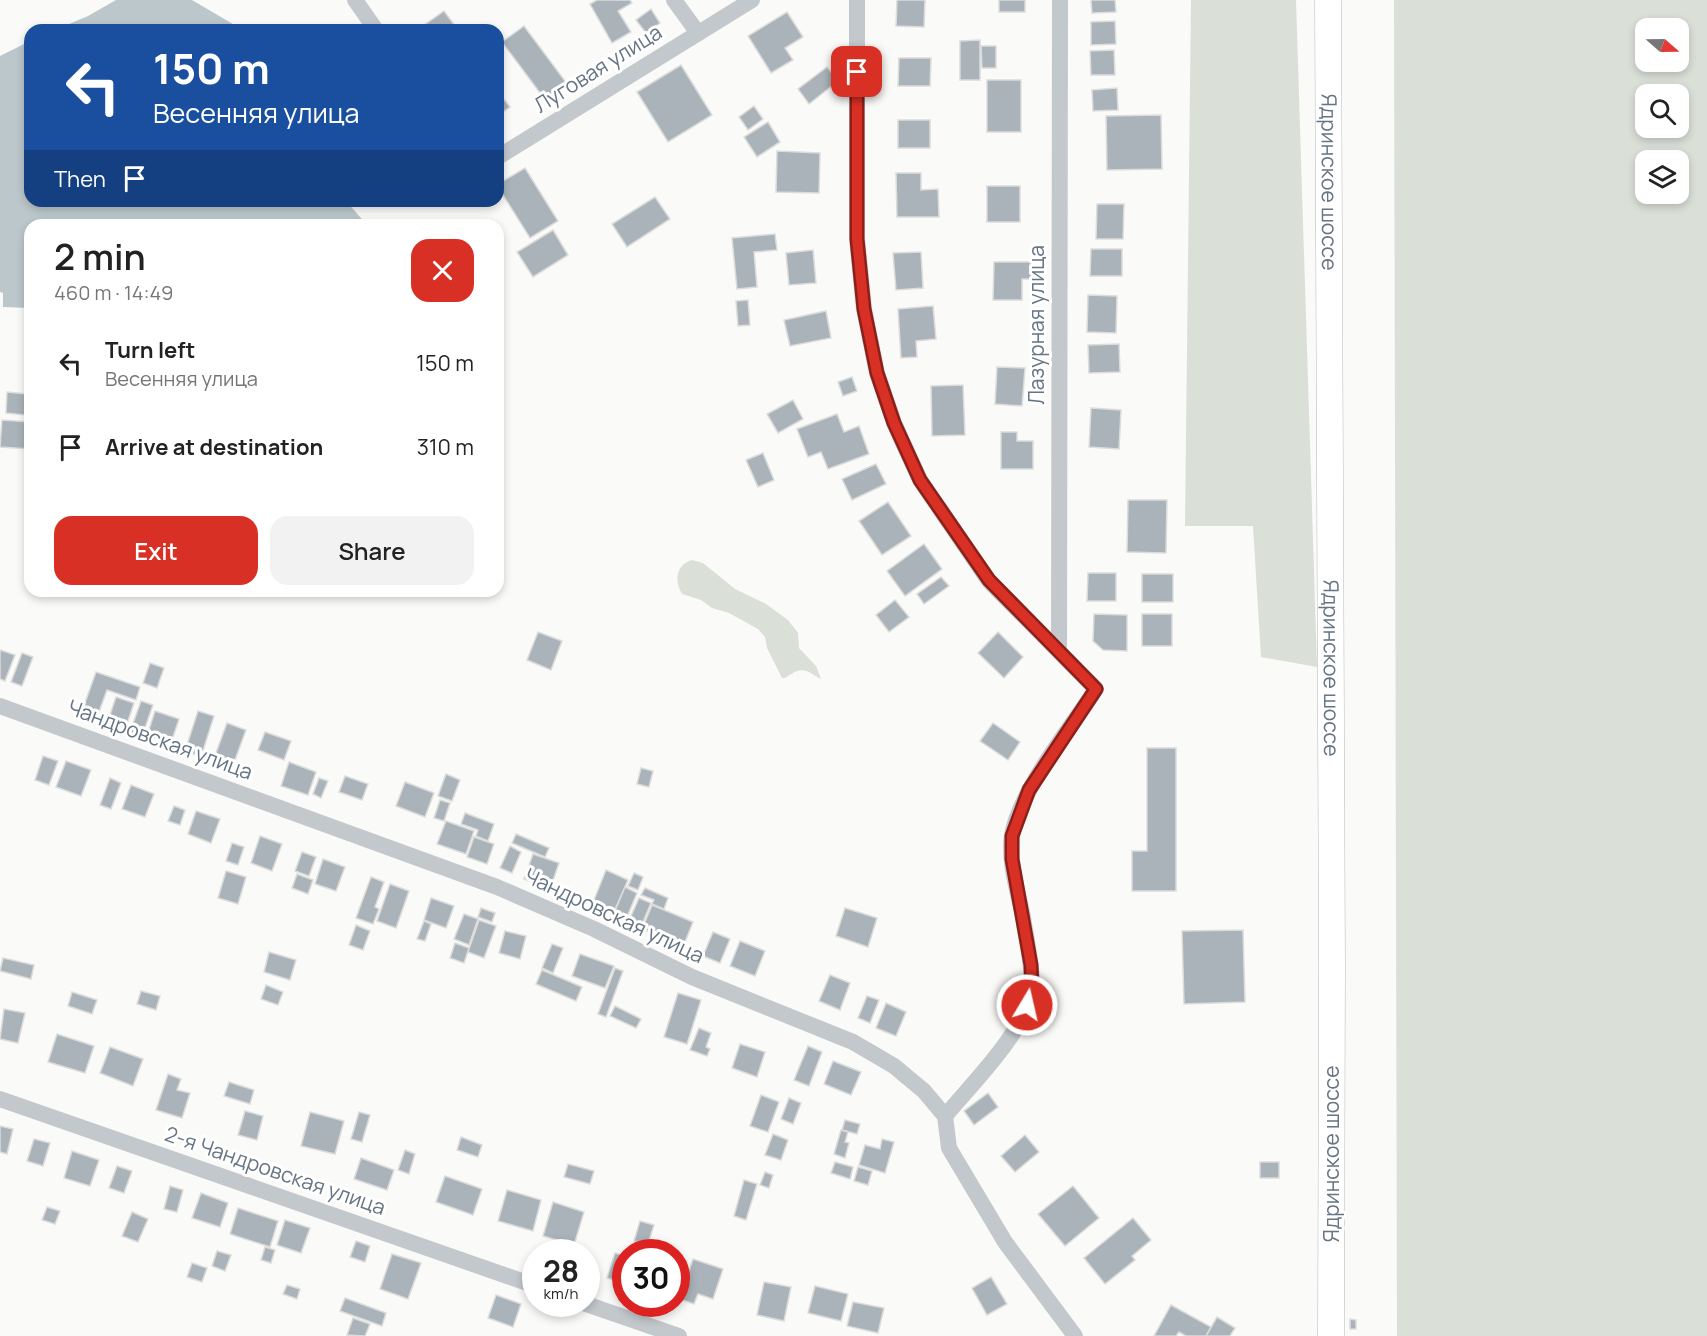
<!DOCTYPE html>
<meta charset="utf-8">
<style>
:root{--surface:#fff;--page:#f2f2f2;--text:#222;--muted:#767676;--accent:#d93025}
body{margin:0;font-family:Manrope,sans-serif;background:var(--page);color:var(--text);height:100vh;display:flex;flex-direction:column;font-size:22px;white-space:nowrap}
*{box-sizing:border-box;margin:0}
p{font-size:20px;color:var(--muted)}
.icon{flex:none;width:33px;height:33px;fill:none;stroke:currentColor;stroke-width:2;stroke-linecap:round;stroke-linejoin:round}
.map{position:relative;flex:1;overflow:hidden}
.details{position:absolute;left:24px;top:219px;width:480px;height:378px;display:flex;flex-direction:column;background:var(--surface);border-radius:18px;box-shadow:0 3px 9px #0003}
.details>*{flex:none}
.banner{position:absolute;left:24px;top:24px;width:480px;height:183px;border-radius:18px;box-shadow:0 3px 9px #0003;background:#1a4fa0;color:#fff;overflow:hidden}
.needle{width:39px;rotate:110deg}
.controls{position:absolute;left:1635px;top:18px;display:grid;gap:12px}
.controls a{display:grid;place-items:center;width:54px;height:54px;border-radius:12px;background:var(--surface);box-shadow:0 3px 9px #0003;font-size:30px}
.speed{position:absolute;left:522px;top:1239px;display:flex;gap:12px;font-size:30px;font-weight:700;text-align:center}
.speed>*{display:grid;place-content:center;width:78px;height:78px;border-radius:50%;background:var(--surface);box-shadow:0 3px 9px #0003;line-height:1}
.speed small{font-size:15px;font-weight:400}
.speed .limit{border:9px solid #d22;background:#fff;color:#111}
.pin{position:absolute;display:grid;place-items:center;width:51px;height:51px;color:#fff;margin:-26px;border-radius:12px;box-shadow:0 3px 9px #0006}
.me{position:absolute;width:66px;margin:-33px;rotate:9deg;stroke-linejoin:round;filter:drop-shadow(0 0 4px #0008)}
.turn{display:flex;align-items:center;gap:21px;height:126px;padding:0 30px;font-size:27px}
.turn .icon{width:78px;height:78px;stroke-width:2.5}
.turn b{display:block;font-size:42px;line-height:51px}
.then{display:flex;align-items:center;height:57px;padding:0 30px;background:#0003;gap:12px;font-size:22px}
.round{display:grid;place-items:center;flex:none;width:63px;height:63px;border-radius:18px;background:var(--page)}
.head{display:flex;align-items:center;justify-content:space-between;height:102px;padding:0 30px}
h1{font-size:36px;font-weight:600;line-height:45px}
.primary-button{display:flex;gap:12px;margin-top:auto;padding:12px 30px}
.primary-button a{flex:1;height:69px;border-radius:18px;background:var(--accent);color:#fff;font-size:24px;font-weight:600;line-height:69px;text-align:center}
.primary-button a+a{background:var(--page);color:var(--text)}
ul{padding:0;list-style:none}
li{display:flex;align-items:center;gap:18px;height:84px;padding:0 30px}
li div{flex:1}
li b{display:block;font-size:22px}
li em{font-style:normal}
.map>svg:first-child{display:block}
.green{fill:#dadfd7;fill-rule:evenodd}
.water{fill:#bcc7cc}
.building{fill:#aab3b9;stroke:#dcdcda;stroke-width:1.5}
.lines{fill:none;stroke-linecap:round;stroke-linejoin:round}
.primary-casing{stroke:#b5babe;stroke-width:27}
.street{stroke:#c3c8cc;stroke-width:16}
.primary{stroke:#fff;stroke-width:26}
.route-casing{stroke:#8d1f18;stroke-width:15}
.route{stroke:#d93025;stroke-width:10}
.labels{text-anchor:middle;stroke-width:6;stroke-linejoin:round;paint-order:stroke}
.street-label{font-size:21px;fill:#657583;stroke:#fff}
</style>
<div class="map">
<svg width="1707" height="1336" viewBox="0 0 1707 1336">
<rect width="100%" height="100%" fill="#fafaf8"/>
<g class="green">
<path d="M1191 0H1296L1317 667 1261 657 1253 526H1185Z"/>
<path d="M1394 0H1707V1336H1397ZM1646 28H1678V62H1646ZM1646 94H1678V128H1646ZM1646 160H1678V194H1646Z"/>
<path d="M692 560 703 563 735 589 766 604 788 620 798 633 799 648 816 666 821 679C804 669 802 666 785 678H782L767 648 765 637 758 629 729 613 712 608 701 600 682 594C674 580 676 565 692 560Z"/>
</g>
<g class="water">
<path d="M116 0H192L243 30H55L88 16Z"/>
<path d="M30 41V201H346L367 225H30V308L3 307V293L0 292V56Z"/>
</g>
<g class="building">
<path d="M597 0H630L632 3 618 11 631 32 612 43 590 4Z"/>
<path d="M897 0H925L924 27 896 26Z"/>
<rect x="999" y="0" width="26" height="12"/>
<path d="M1091 0H1115L1116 12 1092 13Z"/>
<path d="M651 9 660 23 646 33 636 20Z"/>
<path d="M444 11 458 30H425L423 26Z"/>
<path d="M787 12 803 37 785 48 793 60 771 73 748 36Z"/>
<path d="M1115 21 1116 44 1091 45V22Z"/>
<path d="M524 26 568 85 546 101 502 42Z"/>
<path d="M980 40V80H960V41Z"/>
<path d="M981 46H996V68H982Z"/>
<path d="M1114 50 1115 75H1091L1090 51Z"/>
<path d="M899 58H931L930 86H898Z"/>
<path d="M681 65 712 115 668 142 637 92Z"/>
<path d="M827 67 838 81 809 104 798 89Z"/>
<rect x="987" y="80" width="34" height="52"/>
<path d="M1117 88 1118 110 1093 111 1092 90Z"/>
<path d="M498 91 510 107 498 115Z"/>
<path d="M754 106 763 119 748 130 739 117Z"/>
<path d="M1161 115 1162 169 1107 170 1106 116Z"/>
<rect x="898" y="120" width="32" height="28"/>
<path d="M768 122 780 142 757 157 744 137Z"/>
<path d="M777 151 820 153 819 193 776 192Z"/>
<path d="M525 168 558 221 530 238 498 187V184Z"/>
<path d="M896 173H921V190L938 189 939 217H897Z"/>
<rect x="987" y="186" width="33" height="36"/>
<path d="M655 197 670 219 627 247 612 224Z"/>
<path d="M1097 204H1124L1123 239H1096Z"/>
<path d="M553 230 568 255 533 277 517 252Z"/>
<path d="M775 234 777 250 754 252 757 287 737 289 732 238Z"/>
<path d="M1091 249H1122V276H1090Z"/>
<path d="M813 250 816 283 789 285 786 253Z"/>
<path d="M921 252 923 288 896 290 893 253Z"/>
<path d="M994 262H1034V279H1022V300H993Z"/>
<path d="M1088 295 1117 296 1116 333 1087 332Z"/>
<path d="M748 300 750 325 738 326 736 301Z"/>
<path d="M933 306 936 339 916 341 917 357 901 358 898 309Z"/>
<path d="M826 311 831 338 790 346 784 320Z"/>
<path d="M1119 344 1120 372 1089 373 1088 345Z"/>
<path d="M997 367 1025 368 1022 406 995 404Z"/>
<path d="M852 377 857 391 843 396 838 382Z"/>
<path d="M963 385 965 435 932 436 931 386Z"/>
<path d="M7 392 26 394 25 415 6 413Z"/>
<path d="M793 400 803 419 778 433 767 414Z"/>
<path d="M1091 408 1121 410 1119 449 1089 447Z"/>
<path d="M837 414 844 432 859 426 869 454 828 469 821 452 808 457 797 429Z"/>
<path d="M2 420 30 422V449L0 447Z"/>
<path d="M1001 432H1017V441H1033V469H1001Z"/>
<path d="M763 453 774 480 758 487 746 460Z"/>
<path d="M876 464 886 484 852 500 842 479Z"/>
<path d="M1128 500H1167L1166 553 1127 552Z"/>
<path d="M888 502 911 536 882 555 859 521Z"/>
<path d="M924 544 942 569 905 596 887 571Z"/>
<path d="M1088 573H1116V601H1087Z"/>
<rect x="1142" y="574" width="31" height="28"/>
<path d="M941 577 949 586 924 604 917 594Z"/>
<path d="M895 600 909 617 889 632 876 615Z"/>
<path d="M1094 614 1127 615V651L1103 650 1093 641Z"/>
<rect x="1142" y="614" width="30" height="32"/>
<path d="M538 632 562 641 551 670 527 660Z"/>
<path d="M998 632 1023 657 1004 678 978 653Z"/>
<path d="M0 650 15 655 5 681 0 679Z"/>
<path d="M22 653 33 657 22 686 11 682Z"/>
<path d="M150 663 164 668 157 688 143 683Z"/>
<path d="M96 672 140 687 136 700 107 690 96 720 81 714Z"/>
<path d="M116 697 134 703 126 727 108 721Z"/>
<path d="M141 701 153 705 142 736 130 732Z"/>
<path d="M155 711 179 719 171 743 147 736Z"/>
<path d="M198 711 214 716 201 757 185 751Z"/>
<path d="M227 723 246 730 232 768 213 761Z"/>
<path d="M993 723 1020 742 1008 760 980 741Z"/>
<path d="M265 732 291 741 284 760 258 750Z"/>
<path d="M1147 748H1176V891H1132V851H1147Z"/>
<path d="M43 756 58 761 49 785 35 780Z"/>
<path d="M66 761 91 770 81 796 56 787Z"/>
<path d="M289 762 316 772 308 795 281 786Z"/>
<path d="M641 768 653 771 649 787 637 784Z"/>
<path d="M446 774 460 780 452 801 438 796Z"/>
<path d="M345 776 368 784 362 800 339 792Z"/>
<path d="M110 778 121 783 111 809 100 805Z"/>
<path d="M319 778 328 781 321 798 313 794Z"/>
<path d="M405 782 434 793 425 817 396 806Z"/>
<path d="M131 785 154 794 145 817 122 809Z"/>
<path d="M440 800 450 803 444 821 434 818Z"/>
<path d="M174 806 185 810 180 825 168 821Z"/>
<path d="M196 811 220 819 211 843 188 834Z"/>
<path d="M465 813 494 824 488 841 476 836 478 830 461 824Z"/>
<path d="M446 821 474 831 466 854 437 844Z"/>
<path d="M516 834 549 848 545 857 512 843Z"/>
<path d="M260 836 282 844 272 871 251 863Z"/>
<path d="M474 837 494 844 487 864 467 857Z"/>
<path d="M232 843 244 847 238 865 226 861Z"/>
<path d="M510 846 521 852 512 873 500 868Z"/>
<path d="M302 852 316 857 309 876 295 871Z"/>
<path d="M533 854 559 863 550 889 524 879Z"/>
<path d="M323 859 345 867 336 891 315 884Z"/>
<path d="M606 870 628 880 613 914 592 905Z"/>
<path d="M226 871 246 877 238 904 218 898Z"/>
<path d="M634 873 643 877 638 890 628 886Z"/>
<path d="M297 874 313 880 308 894 292 888Z"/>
<path d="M371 877 384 882 375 907 379 909 373 924 356 918Z"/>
<path d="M390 884 409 891 396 928 377 921Z"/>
<path d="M625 887 637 893 627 917 615 911Z"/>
<path d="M645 888 668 898 664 909 652 904 654 900 641 895Z"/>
<path d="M431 898 454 906 446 928 424 920Z"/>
<path d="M639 898 651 903 640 929 628 923Z"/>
<path d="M652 905 693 922 683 947 642 929Z"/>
<path d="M481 908 495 913 492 922 478 917Z"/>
<path d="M845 908 877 918 868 947 836 936Z"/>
<path d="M464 914 478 919 469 945 454 939Z"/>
<path d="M479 920 496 926 484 958 468 952Z"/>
<path d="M424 921 431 924 425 941 417 939Z"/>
<path d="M356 925 370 931 363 950 349 945Z"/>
<path d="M1243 930 1245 1002 1184 1004 1182 931Z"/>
<path d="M505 931 526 936 520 959 499 953Z"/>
<path d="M713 932 730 939 720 963 703 956Z"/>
<path d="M740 941 765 951 755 976 730 966Z"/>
<path d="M455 943 469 948 464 963 450 958Z"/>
<path d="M552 944 563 948 553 973 542 968Z"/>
<path d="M269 952 296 960 290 980 264 972Z"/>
<path d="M580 954 614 966 605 988 572 976Z"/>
<path d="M3 958 34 965 31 979 0 971Z"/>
<path d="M615 968 623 971 606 1017 598 1014Z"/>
<path d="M542 970 582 987 576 1001 536 984Z"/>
<path d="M830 975 850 983 840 1010 819 1001Z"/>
<path d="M266 985 283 992 278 1005 261 999Z"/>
<path d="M141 991 160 996 156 1010 137 1004Z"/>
<path d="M72 992 97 1000 92 1014 68 1006Z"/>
<path d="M678 993 701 1000 687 1044 664 1037Z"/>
<path d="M867 996 879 1000 870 1023 858 1018Z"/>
<path d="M886 1003 906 1012 896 1036 876 1028Z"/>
<path d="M615 1006 641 1019 636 1028 610 1016Z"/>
<path d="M4 1009 25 1013 18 1043 0 1039Z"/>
<path d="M699 1028 711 1033 706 1047 710 1049 707 1056 690 1050Z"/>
<path d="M57 1034 94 1046 85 1073 48 1062Z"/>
<path d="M740 1044 765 1052 757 1077 732 1068Z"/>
<path d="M808 1046 822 1052 809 1086 794 1080Z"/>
<path d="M110 1047 143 1059 133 1086 100 1073Z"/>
<path d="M833 1061 861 1072 851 1095 824 1084Z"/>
<path d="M168 1074 181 1079 177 1090 190 1093 182 1118 156 1110Z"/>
<path d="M229 1082 254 1090 250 1104 224 1096Z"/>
<path d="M988 1093 998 1107 974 1125 964 1111Z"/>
<path d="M761 1095 779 1102 768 1132 750 1126Z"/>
<path d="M789 1098 801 1103 793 1124 781 1119Z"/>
<path d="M245 1111 263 1116 257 1140 238 1135Z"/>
<path d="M310 1112 344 1121 335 1154 301 1146Z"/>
<path d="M359 1112 370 1115 362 1142 351 1139Z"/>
<path d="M845 1120 860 1124 857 1134 842 1130Z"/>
<path d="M0 1126 13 1129 7 1154 0 1152Z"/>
<path d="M841 1130 848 1132 845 1142 849 1143 845 1158 834 1154Z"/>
<path d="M773 1134 788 1140 781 1160 765 1155Z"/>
<path d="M1025 1135 1039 1152 1015 1172 1001 1156Z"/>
<path d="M461 1137 482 1145 478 1157 457 1150Z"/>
<path d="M34 1139 50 1143 43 1166 27 1161Z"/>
<path d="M882 1139 894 1142 885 1173 859 1165 865 1145 880 1149Z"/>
<path d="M405 1150 415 1154 409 1174 398 1170Z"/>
<path d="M72 1151 99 1160 90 1186 64 1178Z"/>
<path d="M361 1158 394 1170 387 1190 354 1179Z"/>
<path d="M835 1162 853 1167 850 1179 831 1173Z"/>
<rect x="1260" y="1162" width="19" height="16"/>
<path d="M568 1164 594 1171 590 1184 564 1177Z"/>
<path d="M117 1166 132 1171 124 1193 109 1188Z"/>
<path d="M858 1167 872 1171 868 1185 854 1181Z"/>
<path d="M765 1172 773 1175 769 1188 760 1185Z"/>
<path d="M445 1176 482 1189 473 1215 436 1202Z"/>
<path d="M744 1180 757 1184 746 1220 734 1216Z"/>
<path d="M170 1186 183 1190 177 1212 164 1209Z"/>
<path d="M1073 1186 1099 1218 1065 1246 1038 1214Z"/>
<path d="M507 1190 541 1200 533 1231 498 1221Z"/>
<path d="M201 1193 228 1203 220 1227 192 1218Z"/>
<path d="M553 1202 584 1212 574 1245 543 1236Z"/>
<path d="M47 1207 60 1211 55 1224 42 1220Z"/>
<path d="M238 1208 278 1221 270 1247 230 1234Z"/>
<path d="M132 1212 148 1219 138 1242 122 1236Z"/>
<path d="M1133 1218 1151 1240 1132 1256 1135 1260 1105 1284 1084 1258Z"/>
<path d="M285 1220 310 1228 301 1253 277 1245Z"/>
<path d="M640 1221 654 1225 648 1244 634 1241Z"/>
<path d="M356 1241 370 1246 365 1262 350 1257Z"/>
<path d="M265 1247 275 1250 271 1263 261 1260Z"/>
<path d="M217 1251 231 1255 225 1271 212 1266Z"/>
<path d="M615 1253 626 1256V1284L607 1278Z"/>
<path d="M392 1254 421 1263 408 1299 380 1289Z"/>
<path d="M676 1257 686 1261 676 1289Z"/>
<path d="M693 1259 723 1269 713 1299 698 1294 694 1304 680 1299Z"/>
<path d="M192 1263 207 1268 202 1282 187 1277Z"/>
<path d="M991 1277 1007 1304 987 1315 972 1288Z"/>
<path d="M764 1282 791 1287 784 1321 757 1315Z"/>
<path d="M287 1285 300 1289 297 1299 283 1294Z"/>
<path d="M815 1286 848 1294 841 1321 808 1313Z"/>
<path d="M496 1295 521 1304 513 1327 488 1318Z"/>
<path d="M345 1298 386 1313 382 1326 340 1311Z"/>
<path d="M853 1302 884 1308 878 1333 847 1326Z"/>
<path d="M1171 1305 1211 1327 1206 1336H1186L1179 1332 1176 1336H1154Z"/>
<path d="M1217 1317 1235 1328 1230 1336H1206Z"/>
<path d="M353 1318 370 1324 365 1336 347 1335Z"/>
<path d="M1350 1319 1356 1320V1329H1350Z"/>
</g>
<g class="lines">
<defs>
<g id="primary">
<path id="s1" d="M1328 0 1332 965 1331 1336"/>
</g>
</defs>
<use href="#primary" class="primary-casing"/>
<g class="street">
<path d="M355 0 376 30"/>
<path d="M674 0 698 33"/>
<path d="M857 0V239L864 309 877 373 894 423 920 480 989 581 1096 689C1070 729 1020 790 1012 835 1008 861 1018 892 1023 917 1026 939 1032 962 1032 985 1031 1026 971 1085 945 1116"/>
<path d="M498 157 752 0"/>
<path d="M1059 650 1060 0"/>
<path d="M0 706 497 887 594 929 692 977 853 1042 894 1066 924 1091 945 1116 949 1148 1005 1242 1075 1336"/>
<path d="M0 1099 536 1286"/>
<path d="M586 1304 679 1336"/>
</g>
<use href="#primary" class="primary"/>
</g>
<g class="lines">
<defs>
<path id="route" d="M857 72V239L864 309 877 373 894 423 920 480 989 580 1096 689 1029 790 1012 836V859L1031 965 1032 987 1027 1005"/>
</defs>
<use href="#route" class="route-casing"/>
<use href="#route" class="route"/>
</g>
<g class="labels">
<g class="street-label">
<text transform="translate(598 69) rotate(-32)" y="7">Луговая улица</text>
<text dy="7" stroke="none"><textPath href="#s1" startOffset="182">Ядринское шоссе</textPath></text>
<text transform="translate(1037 325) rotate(-90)" y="7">Лазурная улица</text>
<text dy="7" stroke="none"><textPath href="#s1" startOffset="668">Ядринское шоссе</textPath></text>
<text transform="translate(160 740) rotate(20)" y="7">Чандровская улица</text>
<text transform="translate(614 916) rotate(25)" y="7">Чандровская улица</text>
<text transform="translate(1332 1154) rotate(-90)" y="7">Ядринское шоссе</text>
<text transform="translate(275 1171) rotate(19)" y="7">2-я Чандровская улица</text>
</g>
</g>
</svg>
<div class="controls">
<a><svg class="needle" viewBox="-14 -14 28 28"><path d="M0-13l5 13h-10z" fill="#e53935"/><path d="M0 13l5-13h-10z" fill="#767676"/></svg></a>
<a><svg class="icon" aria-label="search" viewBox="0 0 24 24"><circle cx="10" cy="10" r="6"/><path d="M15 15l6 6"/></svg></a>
<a><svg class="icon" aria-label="layers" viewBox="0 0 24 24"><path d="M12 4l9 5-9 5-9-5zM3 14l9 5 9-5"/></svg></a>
</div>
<div class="speed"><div>28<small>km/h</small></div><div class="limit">30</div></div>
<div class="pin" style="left:857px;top:72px;background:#d93025"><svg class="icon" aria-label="arrive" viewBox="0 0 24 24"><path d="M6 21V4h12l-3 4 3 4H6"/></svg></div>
<svg class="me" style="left:1027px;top:1005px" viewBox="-20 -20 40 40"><circle r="17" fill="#d93025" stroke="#fff" stroke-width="3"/><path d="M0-11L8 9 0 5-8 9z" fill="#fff"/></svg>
<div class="banner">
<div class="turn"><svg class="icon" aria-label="left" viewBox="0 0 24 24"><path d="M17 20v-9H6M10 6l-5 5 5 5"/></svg><div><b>150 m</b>Весенняя улица</div></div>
<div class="then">Then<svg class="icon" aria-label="arrive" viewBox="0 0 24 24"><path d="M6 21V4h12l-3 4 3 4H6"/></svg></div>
</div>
<section class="details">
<div class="head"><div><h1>2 min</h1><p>460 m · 14:49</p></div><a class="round" style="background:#d93025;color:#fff"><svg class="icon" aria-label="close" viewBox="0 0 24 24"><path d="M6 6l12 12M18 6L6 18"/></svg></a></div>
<ul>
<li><svg class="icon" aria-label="left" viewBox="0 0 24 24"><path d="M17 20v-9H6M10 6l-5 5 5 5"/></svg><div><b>Turn left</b><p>Весенняя улица</p></div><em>150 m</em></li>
<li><svg class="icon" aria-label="arrive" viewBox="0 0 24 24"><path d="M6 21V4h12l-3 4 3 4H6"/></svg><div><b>Arrive at destination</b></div><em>310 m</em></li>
</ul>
<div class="primary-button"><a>Exit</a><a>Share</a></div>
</section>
</div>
